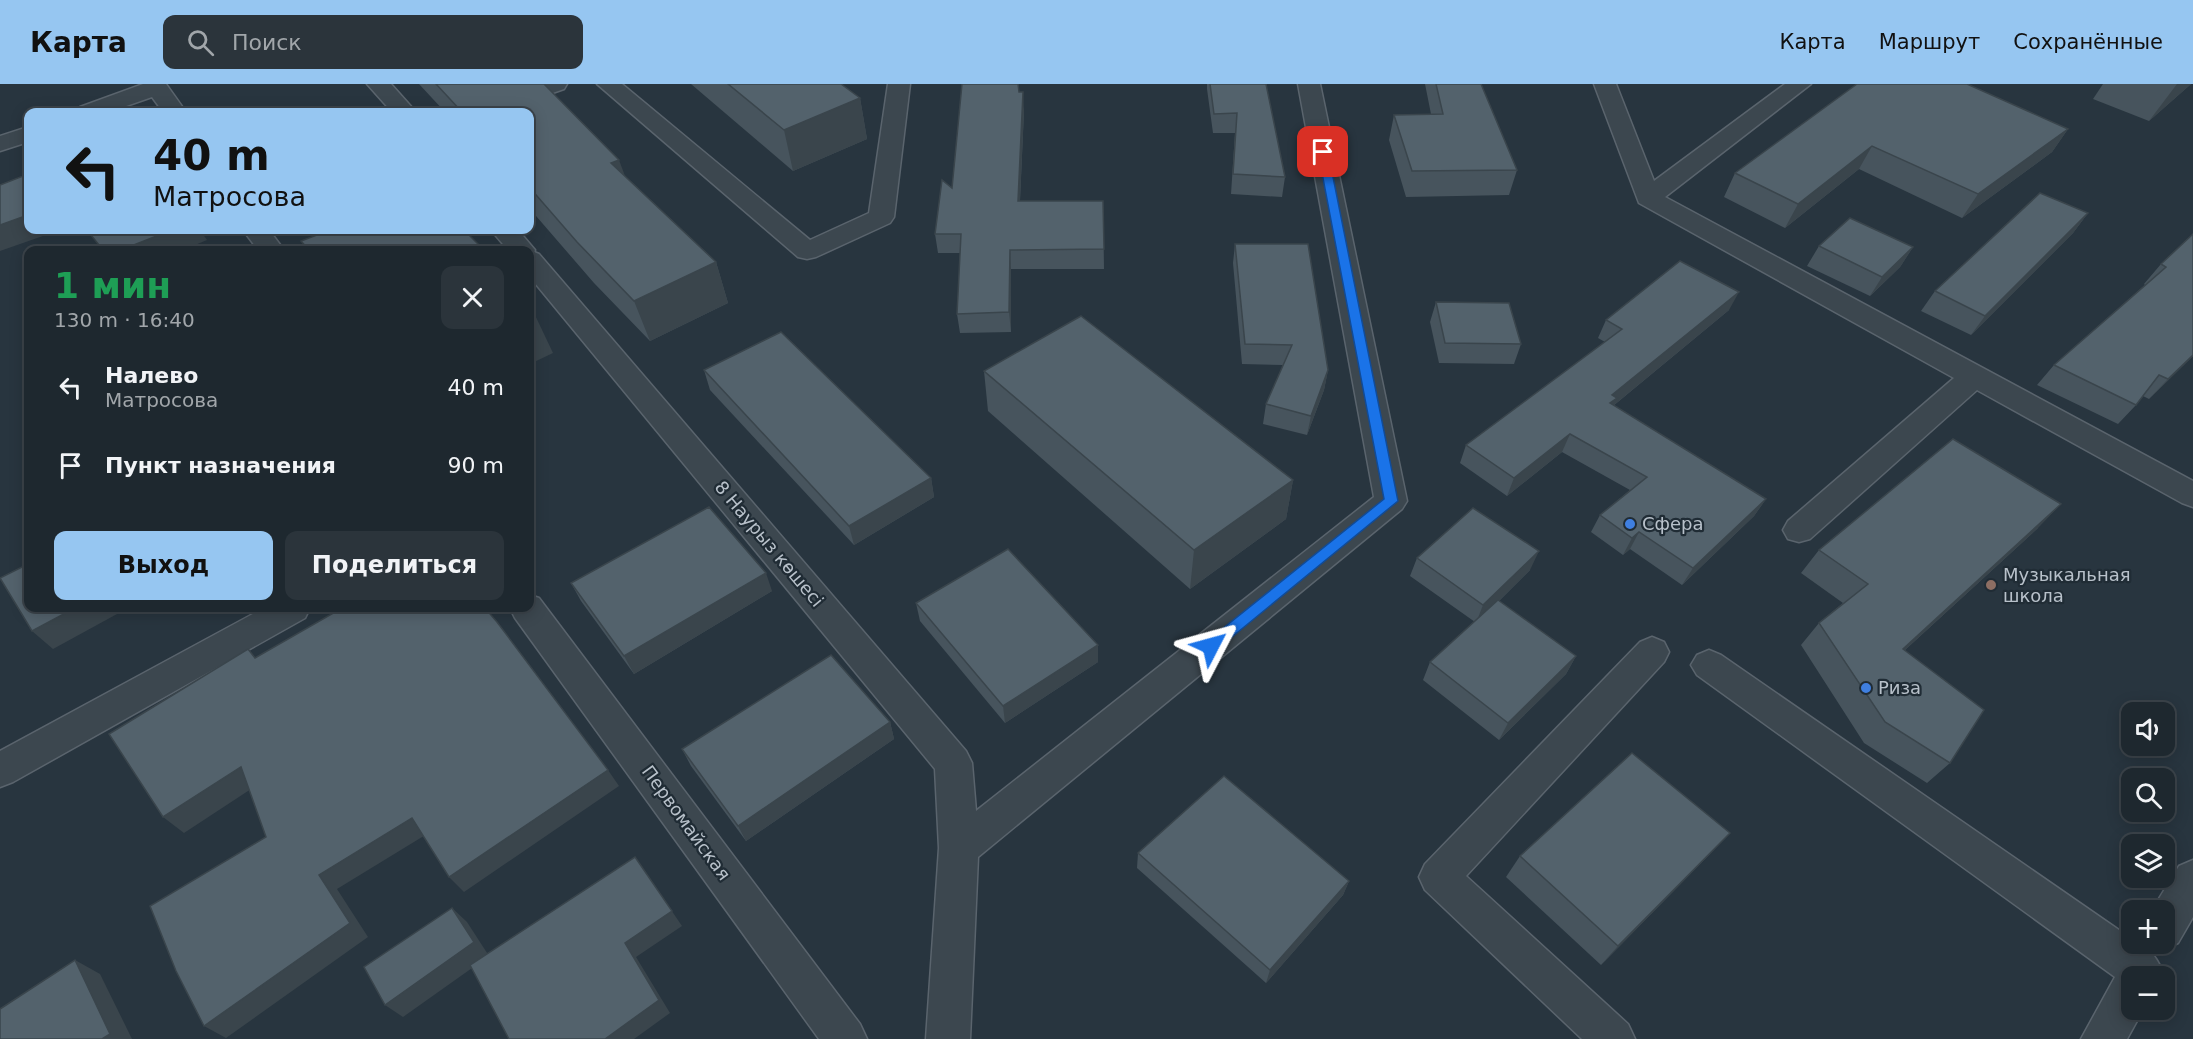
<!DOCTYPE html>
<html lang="ru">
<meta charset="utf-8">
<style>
:root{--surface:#1e282f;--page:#2b343b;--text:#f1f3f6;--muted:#a1a6aa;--line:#3c444b;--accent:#96c6f1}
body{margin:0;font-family:"DejaVu Sans",sans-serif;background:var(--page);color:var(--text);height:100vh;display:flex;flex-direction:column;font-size:22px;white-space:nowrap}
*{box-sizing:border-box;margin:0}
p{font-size:20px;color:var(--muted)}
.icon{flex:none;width:33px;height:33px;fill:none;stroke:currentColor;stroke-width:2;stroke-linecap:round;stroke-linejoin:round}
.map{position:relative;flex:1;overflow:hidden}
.panel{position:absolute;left:24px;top:162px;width:510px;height:366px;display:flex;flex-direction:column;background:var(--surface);border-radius:12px;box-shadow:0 3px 15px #0003,0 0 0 2px var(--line)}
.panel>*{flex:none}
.hud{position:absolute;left:24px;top:24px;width:510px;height:126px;border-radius:12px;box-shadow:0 3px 15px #0003,0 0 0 2px var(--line);background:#96c6f1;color:#111;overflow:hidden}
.tools{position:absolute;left:2121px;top:618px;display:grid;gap:12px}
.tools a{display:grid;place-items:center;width:54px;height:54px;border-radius:12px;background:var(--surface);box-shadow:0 3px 15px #0003,0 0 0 2px var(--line);font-size:30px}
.pin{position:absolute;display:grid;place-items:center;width:51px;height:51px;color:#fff;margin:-26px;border-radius:12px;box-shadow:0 3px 9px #0006}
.me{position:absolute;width:66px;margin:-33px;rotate:51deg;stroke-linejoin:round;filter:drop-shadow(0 0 4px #0008)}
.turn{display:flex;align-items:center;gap:21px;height:126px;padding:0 30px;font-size:27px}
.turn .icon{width:78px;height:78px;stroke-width:2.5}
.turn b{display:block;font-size:42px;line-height:51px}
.round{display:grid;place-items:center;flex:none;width:63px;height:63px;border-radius:12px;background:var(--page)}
.summary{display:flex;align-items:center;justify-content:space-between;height:102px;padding:0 30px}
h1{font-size:36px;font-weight:700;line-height:45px;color:#1e9e55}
.button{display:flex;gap:12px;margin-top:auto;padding:12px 30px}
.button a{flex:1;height:69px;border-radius:12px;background:var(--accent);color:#111;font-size:24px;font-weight:700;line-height:69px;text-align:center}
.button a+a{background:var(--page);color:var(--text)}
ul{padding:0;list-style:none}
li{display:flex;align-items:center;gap:18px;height:78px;padding:0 30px}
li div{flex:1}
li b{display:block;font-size:22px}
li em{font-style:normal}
header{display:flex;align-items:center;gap:36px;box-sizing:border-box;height:84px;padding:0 30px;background:var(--accent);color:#111}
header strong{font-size:28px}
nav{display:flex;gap:33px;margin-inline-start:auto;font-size:21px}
.search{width:420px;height:54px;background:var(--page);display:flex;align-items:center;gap:15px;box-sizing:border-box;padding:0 21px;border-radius:12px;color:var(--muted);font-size:22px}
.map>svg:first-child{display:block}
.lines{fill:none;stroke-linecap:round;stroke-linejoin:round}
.minor-casing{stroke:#5a646d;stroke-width:3}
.minor{fill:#3c474f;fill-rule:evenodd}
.wall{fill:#47545d}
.shaded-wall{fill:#3a454c}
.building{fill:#53626c;stroke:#3a454c;stroke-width:1.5}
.route{fill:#1a73e8;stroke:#114b97;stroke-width:1.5}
.shop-dot{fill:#3f7fe0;stroke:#202c35;stroke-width:2}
.education-dot{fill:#8d6e63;stroke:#202c35;stroke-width:2}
.labels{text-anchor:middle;stroke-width:4.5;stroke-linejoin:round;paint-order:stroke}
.poi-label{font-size:18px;fill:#b8c1ca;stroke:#202c35;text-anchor:start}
.street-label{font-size:18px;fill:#b8c1ca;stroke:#202c35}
</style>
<header>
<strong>Карта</strong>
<div class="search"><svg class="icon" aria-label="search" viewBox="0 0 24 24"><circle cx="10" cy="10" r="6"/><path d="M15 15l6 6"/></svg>Поиск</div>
<nav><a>Карта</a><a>Маршрут</a><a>Сохранённые</a></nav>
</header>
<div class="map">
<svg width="2193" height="955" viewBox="0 0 2193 955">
<rect width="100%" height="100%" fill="#28353f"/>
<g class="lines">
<defs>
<g id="minor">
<path d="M143 0H166L186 28H163L152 13 109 28H76L80 23Z"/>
<path d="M367 0H391L416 28H392Z"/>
<path d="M534 0H567L564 5 498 28H465L469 23Z"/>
<path d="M597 0H622L810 156 869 129 888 0H910L894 133 890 139 816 173 807 175 798 173Z"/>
<path d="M1298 0H1320L1407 417 1402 425 978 773 970 955H926L939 764 935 685 530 193V166H508L491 146H518L535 166 534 168 539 170 966 667 972 679 976 727 1374 413Z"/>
<path d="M1594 0H1616L1654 97 1785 0H1811L1665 113 2193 397V423L2182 419 1977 306 1810 455 1799 458 1788 455 1783 446 1788 437 1954 294 1639 119Z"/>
<path d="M28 43V58L0 67V52Z"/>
<path d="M243 146H269L284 166H258Z"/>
<path d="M530 511 539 514 860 940 867 955H819L515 534 510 524H530Z"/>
<path d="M264 524H310L305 534 13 698 0 703V667Z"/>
<path d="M1652 553 1664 558 1669 568 1664 578 1466 792 1628 940 1635 955H1582L1425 806 1419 793 1425 780 1640 558Z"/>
<path d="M1709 566 1721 571 2132 855V860C2148 860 2156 873 2162 886L2159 892H2132V926H2143L2127 955H2081L2115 893 1697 591 1691 581 1697 571Z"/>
<path d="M2193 776V833L2178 859 2164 865 2151 860H2164V826H2152L2179 782Z"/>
</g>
</defs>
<use href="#minor" class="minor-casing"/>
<use href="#minor" class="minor"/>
</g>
<g class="wall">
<path d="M419 0H544L625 92 716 178 728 219 650 257 594 199 530 125V28H445Z"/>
<path d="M691 0H841L860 14 867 55 793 87Z"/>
<path d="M1207 0H1266L1285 93 1282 113 1231 110 1235 49H1213L1207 5Z"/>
<path d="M1425 0H1481L1517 86 1509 111 1406 113 1389 56 1394 31 1431 30Z"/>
<path d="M1857 0 2068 45 2052 68 1962 134 1859 85 1785 144 1724 113 1735 89Z"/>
<path d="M2103 0H2191L2149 37 2093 15Z"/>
<path d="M1019 8 1024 27 1020 117H1103L1104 185H1011V248L960 249 957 230 960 169H938L935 150 952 104Z"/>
<path d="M2088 129 2073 149 1971 251 1921 227 1935 207Z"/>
<path d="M2193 150V272L2149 315 2143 312 2136 321 2118 340 2037 301 2054 281 2145 201 2144 200 2161 180Z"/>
<path d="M1235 160 1328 286 1324 306 1307 351 1263 340 1266 320 1283 281 1242 280 1233 179Z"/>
<path d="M1819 162 1913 163 1900 183 1870 212 1807 182Z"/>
<path d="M1436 218 1521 260 1514 280 1439 279 1430 238Z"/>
<path d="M1729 226 1613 322 1766 415 1754 432 1682 501 1630 465 1623 471 1591 448 1600 431 1630 406 1562 368 1507 412 1460 379 1466 361 1605 258 1598 254 1606 236Z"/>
<path d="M704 286 931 394 934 413 854 461 710 306Z"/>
<path d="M984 287 1293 396 1286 435 1190 505 988 327Z"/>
<path d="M2038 444 1905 566 1950 679 1927 699 1864 659 1801 561 1819 539 1843 519 1801 489 1819 466Z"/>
<path d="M1417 474 1530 486 1499 517 1576 572 1566 590 1499 656 1423 596 1430 578 1475 538 1410 492Z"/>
<path d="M571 499 772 507 634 590 581 517Z"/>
<path d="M916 519 1098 561V578L1005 639 920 537Z"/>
<path d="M890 638 894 655 746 757 691 682 682 665Z"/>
<path d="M1138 769 1349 797 1343 811 1266 899 1137 784Z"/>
<path d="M1710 770 1601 881 1506 793 1520 772Z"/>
</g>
<g class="shaded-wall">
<path d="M2177 0H2191L2149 37Z"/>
<path d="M1023 8 1024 27 1019 137 1018 117Z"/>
<path d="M860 14 867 55 793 87 784 46Z"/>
<path d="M2068 45 2052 68 1962 134 1978 110Z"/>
<path d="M1872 62 1859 85 1785 144 1798 120Z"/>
<path d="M619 76 634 116 611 79Z"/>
<path d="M2088 129 2073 149 1971 251 1985 232Z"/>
<path d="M28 131V146H60L0 167V141Z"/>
<path d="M172 146H200L207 156 183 166H121Z"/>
<path d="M1913 163 1900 183 1870 212 1882 193Z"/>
<path d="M1010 166 1011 185V248L1009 228Z"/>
<path d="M716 178 728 219 650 257 634 217Z"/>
<path d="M1739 208 1729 226 1614 321 1609 332 1602 337 1612 311Z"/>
<path d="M534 229 553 269 530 280V231Z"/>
<path d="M2193 271V272L2149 315 2168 295Z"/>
<path d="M1328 286 1324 306 1307 351 1311 332Z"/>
<path d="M1570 350 1562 368 1507 412 1514 394Z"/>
<path d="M931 394 934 413 854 461 849 442Z"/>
<path d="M1293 396 1286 435 1190 505 1194 466Z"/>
<path d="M1766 415 1754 432 1682 501 1693 484Z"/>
<path d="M2061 420 2038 444 1882 587 1903 565Z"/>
<path d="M1639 448 1630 465 1623 471 1632 454Z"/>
<path d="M1539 467 1530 486 1476 539 1483 521Z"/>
<path d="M766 489 772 507 634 590 624 572Z"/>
<path d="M75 524H128L53 565 32 547Z"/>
<path d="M1098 561V578L1005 639 1003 622Z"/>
<path d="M1576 572 1566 590 1499 656 1508 639Z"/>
<path d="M890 638 894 655 746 757 738 742Z"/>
<path d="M241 683 260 699 184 749 163 733Z"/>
<path d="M608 686 619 702 464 808 449 793Z"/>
<path d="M412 734 427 750 337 805 368 853 226 954 204 942 319 791Z"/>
<path d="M1730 749 1710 770 1601 881 1618 862Z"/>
<path d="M635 773 682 842 636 873 670 929 634 955H605Z"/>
<path d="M1349 797 1343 811 1266 899 1270 886Z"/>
<path d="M452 824 467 838 489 872 403 933 385 921Z"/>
<path d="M75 876 100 890 132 955H102Z"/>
</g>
<g class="building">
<path d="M436 0H544L619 76 611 79 716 178 634 217 577 158 530 104V28H462Z"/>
<path d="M728 0H841L860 14 784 46Z"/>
<path d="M962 0H1018L1019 8H1023L1018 117H1103L1104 165 1010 166 1009 228 957 230 961 150H935L942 96 952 104Z"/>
<path d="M1210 0H1266L1285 93 1233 90 1237 29 1214 30Z"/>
<path d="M1436 0H1481L1517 86 1412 87 1394 31 1443 30Z"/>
<path d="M1857 0H1967L2068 45 1978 110 1872 62 1798 120 1735 89Z"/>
<path d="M28 90V131L0 141V101Z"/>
<path d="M2040 109 2088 129 1985 232 1935 207Z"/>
<path d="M1850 134 1913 163 1882 193 1819 162Z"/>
<path d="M87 146H172L121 166H103Z"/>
<path d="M330 146H464L484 166H309L301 157Z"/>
<path d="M2193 150V271L2168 295 2159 291 2136 321 2054 281 2166 183 2161 180Z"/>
<path d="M1235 160H1308L1328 286 1311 332 1266 320 1292 261 1245 260Z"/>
<path d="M1680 177 1739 208 1612 311 1617 314 1610 319 1766 415 1693 484 1639 448 1632 454 1600 431 1647 393 1570 350 1514 394 1466 361 1622 245 1606 236Z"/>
<path d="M1436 218 1509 219 1521 260 1445 259Z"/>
<path d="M530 223 534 229 530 231Z"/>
<path d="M1081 232 1293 396 1194 466 984 287Z"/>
<path d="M781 248 931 394 849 442 704 286Z"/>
<path d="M1953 355 2061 420 1903 565 1984 626 1950 679 1885 638 1819 539 1868 500 1819 466Z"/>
<path d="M709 423 766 489 624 572 571 499Z"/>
<path d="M1473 424 1539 467 1483 521 1417 474Z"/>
<path d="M1008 465 1098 561 1003 622 916 519Z"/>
<path d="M28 480V524H75L32 547 0 494Z"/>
<path d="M1498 516 1576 572 1508 639 1430 578Z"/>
<path d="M342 524H485L497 538 608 686 449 793 412 734 319 791 350 839 204 942 176 887 150 822 266 753 241 683 163 733 109 650 248 565 255 574Z"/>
<path d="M831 571 890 638 738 742 682 665Z"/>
<path d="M1632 669 1730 749 1618 862 1520 772Z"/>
<path d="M1224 692 1349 797 1270 886 1138 769Z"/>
<path d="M635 773 672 827 625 859 659 916 605 955H509L470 881Z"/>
<path d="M452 824 474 858 385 921 364 883Z"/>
<path d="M75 876 110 950 102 955H0V925Z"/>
</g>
<path class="route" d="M1319 66 1328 68 1398 417 1216 566H1206L1204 562 1206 558 1384 415 1318 68Z"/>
<g class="shop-dot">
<circle cx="1630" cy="440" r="6"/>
<circle cx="1866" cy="604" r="6"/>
</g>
<circle class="education-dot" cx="1991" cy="501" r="6"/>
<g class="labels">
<g class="poi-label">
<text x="1642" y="446">Сфера</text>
<text x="2003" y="497">Музыкальная<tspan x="2003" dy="21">школа</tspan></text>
<text x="1878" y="610">Риза</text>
</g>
<g class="street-label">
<text transform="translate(769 460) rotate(50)" y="6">8 Наурыз көшесі</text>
<text transform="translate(686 739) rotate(54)" y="6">Первомайская</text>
</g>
</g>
</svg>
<div class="tools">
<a><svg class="icon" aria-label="sound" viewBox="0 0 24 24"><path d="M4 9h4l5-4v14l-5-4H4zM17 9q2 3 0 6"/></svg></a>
<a><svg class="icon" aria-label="search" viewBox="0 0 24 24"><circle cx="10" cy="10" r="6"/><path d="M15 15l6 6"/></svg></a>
<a><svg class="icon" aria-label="layers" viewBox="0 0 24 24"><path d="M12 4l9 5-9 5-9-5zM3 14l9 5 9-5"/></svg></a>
<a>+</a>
<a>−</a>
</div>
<div class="pin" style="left:1323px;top:68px;background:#d93025"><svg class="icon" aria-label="arrive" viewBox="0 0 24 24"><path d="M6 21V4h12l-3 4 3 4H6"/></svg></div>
<svg class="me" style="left:1211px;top:562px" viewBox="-20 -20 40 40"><path d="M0-17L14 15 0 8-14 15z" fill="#1a73e8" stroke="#fff" stroke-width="4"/></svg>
<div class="hud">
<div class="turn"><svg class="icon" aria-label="left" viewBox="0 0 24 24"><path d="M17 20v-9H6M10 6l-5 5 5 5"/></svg><div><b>40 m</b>Матросова</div></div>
</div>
<section class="panel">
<div class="summary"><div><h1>1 мин</h1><p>130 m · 16:40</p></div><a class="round"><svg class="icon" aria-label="close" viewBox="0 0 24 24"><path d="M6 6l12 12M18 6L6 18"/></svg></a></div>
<ul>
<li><svg class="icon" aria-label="left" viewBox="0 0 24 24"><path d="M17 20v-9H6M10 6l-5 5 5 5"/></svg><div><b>Налево</b><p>Матросова</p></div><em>40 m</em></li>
<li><svg class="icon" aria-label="arrive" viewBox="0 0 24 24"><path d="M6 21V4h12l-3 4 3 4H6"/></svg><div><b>Пункт назначения</b></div><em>90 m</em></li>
</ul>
<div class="button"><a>Выход</a><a>Поделиться</a></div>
</section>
</div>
